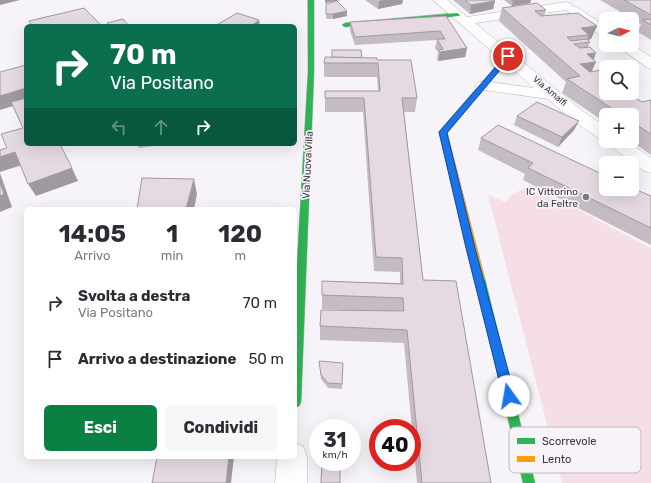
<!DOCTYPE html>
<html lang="it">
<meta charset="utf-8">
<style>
:root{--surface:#fff;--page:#f7f7f7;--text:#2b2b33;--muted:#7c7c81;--accent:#0b8043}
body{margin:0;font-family:Rubik,sans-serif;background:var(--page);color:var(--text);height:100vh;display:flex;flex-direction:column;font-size:15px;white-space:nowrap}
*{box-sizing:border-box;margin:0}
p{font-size:13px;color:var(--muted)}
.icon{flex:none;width:22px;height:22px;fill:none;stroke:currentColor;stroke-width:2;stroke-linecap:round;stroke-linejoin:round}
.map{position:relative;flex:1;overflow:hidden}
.sheet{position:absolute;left:24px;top:207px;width:273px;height:252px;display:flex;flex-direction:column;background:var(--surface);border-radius:6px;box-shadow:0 4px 16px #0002}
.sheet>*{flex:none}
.hud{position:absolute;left:24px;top:24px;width:273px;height:122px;border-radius:6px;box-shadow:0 4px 16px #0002;background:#0b6e4f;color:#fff;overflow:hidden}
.needle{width:26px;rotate:84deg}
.controls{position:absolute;left:599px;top:12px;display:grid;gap:8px}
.controls a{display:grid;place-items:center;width:40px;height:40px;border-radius:6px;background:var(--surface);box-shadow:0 4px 16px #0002;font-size:20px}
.speed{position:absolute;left:309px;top:419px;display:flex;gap:8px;font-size:20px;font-weight:700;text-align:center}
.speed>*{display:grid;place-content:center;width:52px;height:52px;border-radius:50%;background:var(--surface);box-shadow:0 4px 16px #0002;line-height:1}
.speed small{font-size:10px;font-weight:400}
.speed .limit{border:6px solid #d22;background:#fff;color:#111}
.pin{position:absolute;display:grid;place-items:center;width:34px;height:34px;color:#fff;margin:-17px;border:2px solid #fff;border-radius:50%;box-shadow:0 1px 4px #0007}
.me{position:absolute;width:44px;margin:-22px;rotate:347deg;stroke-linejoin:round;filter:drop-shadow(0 0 3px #0008)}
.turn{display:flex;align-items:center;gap:14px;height:84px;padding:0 20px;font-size:18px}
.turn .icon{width:52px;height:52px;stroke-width:2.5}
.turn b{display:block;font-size:28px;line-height:34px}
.lanes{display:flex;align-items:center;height:38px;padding:0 20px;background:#0003;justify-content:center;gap:20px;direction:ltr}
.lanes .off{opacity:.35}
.eta{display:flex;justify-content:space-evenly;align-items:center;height:68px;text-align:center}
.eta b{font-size:24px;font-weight:700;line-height:28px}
.cta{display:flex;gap:8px;margin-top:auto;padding:8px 20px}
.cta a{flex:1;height:46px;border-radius:6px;background:var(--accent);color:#fff;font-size:16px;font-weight:700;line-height:46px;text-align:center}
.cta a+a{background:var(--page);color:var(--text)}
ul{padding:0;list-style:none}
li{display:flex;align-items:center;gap:12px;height:56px;padding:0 20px}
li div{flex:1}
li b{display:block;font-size:15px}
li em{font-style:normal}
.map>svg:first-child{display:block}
.green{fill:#f6dee6}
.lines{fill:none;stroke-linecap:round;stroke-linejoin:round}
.street-casing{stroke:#b7b6b9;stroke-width:1}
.fast-casing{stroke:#b7b6b9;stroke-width:1}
.slow-casing{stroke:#b7b6b9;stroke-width:1}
.street{fill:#fefdfe;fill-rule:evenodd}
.fast{fill:#30b455;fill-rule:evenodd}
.slow{fill:#ff9f0a;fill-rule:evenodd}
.wall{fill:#c5bbc3}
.shaded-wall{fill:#a0999f}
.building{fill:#e5dae3;stroke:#a0999f}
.route{fill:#1a73e8;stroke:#114b97}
.poi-dot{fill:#7c7a7d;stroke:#f7f3f9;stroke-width:1.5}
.labels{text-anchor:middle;stroke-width:3.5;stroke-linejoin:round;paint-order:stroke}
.far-street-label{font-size:9px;fill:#3a393b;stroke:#f7f3f9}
.street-label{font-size:10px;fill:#3a393b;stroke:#f7f3f9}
.poi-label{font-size:10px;fill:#3a393b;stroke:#f7f3f9;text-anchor:end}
.key{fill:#f7f3f9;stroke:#bebbc0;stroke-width:1}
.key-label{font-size:11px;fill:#3a393b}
</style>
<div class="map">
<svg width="651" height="483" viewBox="0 0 651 483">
<rect width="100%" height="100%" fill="#f6f4f8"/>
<path class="green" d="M531 185 651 248V483H562L488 195 505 202 512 195Z"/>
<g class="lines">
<defs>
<g id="street">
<path d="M433 0H447L467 17 566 2 571 3 572 6 577 7 606 27V37L601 36 566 10 475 23 584 112 606 127V140L600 139 572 120 548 99 477 89 475 86 477 83 483 81 534 88Z"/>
<path d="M616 45H632L651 57V69L646 67Z"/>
<path d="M606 141H627L651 158V173L644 171 609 145Z"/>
<path d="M295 443 303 446 307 457V483H275L277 457H295Z"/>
</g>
<g id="fast">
<path d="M308 0H314V72L301 402 299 406 295 408V300L308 72Z"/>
<path d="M457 13 460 15 459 16 345 27 342 25 345 23Z"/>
<path d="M480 275 483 276 485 279 535 483H523L475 279 477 276Z"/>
</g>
<path id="slow" d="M506 55 511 56 447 132 485 279 483 282H477L475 279 439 132Z"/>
</defs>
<use href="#street" class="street-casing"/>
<use href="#fast" class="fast-casing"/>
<use href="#slow" class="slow-casing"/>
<use href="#street" class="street"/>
<use href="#fast" class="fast"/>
<use href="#slow" class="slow"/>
</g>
<g class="wall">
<path d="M365 0H403L402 4 378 9Z"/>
<path d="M453 0H494L495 1 493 9 470 14Z"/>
<path d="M504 0H531L530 3 512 6Z"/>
<path d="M600 0H651V40L638 32 641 24Z"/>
<path d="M326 4 347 16 333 19H326Z"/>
<path d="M502 8 546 10 544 16 597 26 591 39 588 40 590 42 588 47 594 60 592 71 606 93 642 102 651 100V155L631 141H632V115H606V123L562 93 566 82 499 21Z"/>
<path d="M446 16 467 48 465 57 438 61 437 59 438 52 435 48 437 40 355 45 350 31V22Z"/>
<path d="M332 57 362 58 377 60 417 98 415 112H404L423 280 491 483H417L404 343 320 340V326L364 311 322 309V281L400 283V272L374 271 363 112H325V98L378 91 377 77H324V63Z"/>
<path d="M517 116 579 121 574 130 558 147 514 125Z"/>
<path d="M481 138 651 196V245L523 180 525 174 478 150Z"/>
<path d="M137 144H153V146L139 148Z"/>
<path d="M319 361 343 363 342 389 328 388 321 379Z"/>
</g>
<g class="shaded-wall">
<path d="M0 0H20L0 5Z"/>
<path d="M325 0H341L325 3Z"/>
<path d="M384 0H403L402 4 378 9 379 1Z"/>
<path d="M523 0H531L530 3 512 6 513 1Z"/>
<path d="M495 1 493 9 470 14 471 5Z"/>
<path d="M347 11V16L333 19V14Z"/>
<path d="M259 20 260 26H251Z"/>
<path d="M597 26 591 39 587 40 589 35 581 28Z"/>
<path d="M467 48 465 57 438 61 440 52Z"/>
<path d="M596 53 593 62H596L590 75 580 64 587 54Z"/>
<path d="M632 73H635L632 79Z"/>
<path d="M26 88V102L0 110V96Z"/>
<path d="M579 121 574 130 558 147 562 137Z"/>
<path d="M15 152 22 165 0 172V157Z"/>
<path d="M72 168 78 181 36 196 28 184Z"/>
<path d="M0 173 12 207 0 212Z"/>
<path d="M194 179 197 194 194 209H186Z"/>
<path d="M229 457H234L231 483H226Z"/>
</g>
<g class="building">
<path d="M465 0H494L495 1 471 5Z"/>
<path d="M511 0H523L513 1Z"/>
<path d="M624 0H651V15Z"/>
<path d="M337 1 347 11 333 14H326V4Z"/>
<path d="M537 3 546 10 535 11 541 16 578 13 597 26 581 28 589 35 567 37 571 41 587 39 590 42 574 44 580 48 590 47 596 53 587 54 596 62 580 64 590 72 606 69V77L604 78 606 79V93H628L642 102 651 100V134L632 122V115H622L567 79 580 76 502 8Z"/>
<path d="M84 8 102 26H32L29 21Z"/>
<path d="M237 13 259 20 251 26H215Z"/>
<path d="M446 16 467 48 440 52 438 50 443 49 437 39H445L440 31 355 37 350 22Z"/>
<path d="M123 19 129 26H109L107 23Z"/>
<path d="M651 19V25L643 20Z"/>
<path d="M332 50H361L362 58 332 57Z"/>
<path d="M325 57 377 58V60H411L417 98H402L423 280 456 281 491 483H422L407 330 320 326 321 310 404 311 403 298 322 295V281L403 284 402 258 376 257 364 98H325V91H380L378 63H324Z"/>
<path d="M26 65V88L0 96V72Z"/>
<path d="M625 66 627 67H617Z"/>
<path d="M26 98V144H37L38 146 44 144H60L72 168 28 184 15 152 0 157V150L7 148 1 134 23 128 11 102Z"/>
<path d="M537 102 579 121 562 137 517 116Z"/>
<path d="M498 125 606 176V189H632V188L651 196V228L528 168 533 163 481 138Z"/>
<path d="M142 178 194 179 186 209H137Z"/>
<path d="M0 182 4 194 0 196Z"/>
<path d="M319 361 343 363 342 384 328 383 321 375Z"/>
<path d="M157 457H229L226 483H152Z"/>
<path d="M322 462H340V483H321Z"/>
</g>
<path class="route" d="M506 55 512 56 447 133 475 248 515 396 513 400 509 402 505 400 503 396 466 248 439 132Z"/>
<circle class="poi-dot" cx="586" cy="197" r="4"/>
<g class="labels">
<g class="far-street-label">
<text transform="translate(550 91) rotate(40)" y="3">Via Amalfi</text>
</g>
<g class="street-label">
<text transform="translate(307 165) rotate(-87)" y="4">Via Nuova Villa</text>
</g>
<g class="poi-label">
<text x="578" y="195">IC Vittorino<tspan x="578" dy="12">da Feltre</tspan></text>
</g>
</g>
<rect x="509" y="427" width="132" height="46" rx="6" class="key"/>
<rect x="517" y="438" width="18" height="6" fill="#30b455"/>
<rect x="517" y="456" width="18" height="6" fill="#ff9f0a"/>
<g class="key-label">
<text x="542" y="445">Scorrevole</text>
<text x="542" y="463">Lento</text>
</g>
</svg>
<div class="controls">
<a><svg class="needle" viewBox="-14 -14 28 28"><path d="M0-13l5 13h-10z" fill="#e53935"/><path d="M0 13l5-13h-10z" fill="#7c7c81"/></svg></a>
<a><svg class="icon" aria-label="search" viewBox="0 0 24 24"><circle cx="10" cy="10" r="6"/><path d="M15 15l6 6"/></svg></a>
<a>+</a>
<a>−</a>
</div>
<div class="speed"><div>31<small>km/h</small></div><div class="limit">40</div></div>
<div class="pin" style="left:508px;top:56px;background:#d93025"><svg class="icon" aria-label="arrive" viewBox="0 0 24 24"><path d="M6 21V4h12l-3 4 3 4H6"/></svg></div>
<svg class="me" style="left:509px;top:396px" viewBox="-20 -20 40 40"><circle r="19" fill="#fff"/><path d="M0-13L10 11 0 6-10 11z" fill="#1a73e8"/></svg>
<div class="hud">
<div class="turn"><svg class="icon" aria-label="right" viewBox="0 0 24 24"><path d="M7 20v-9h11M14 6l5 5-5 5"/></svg><div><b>70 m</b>Via Positano</div></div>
<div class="lanes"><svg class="icon off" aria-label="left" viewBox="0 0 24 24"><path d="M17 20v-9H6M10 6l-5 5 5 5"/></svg><svg class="icon off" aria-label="ahead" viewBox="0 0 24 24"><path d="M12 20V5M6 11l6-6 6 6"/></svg><svg class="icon" aria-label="right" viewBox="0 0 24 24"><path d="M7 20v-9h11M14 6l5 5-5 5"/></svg></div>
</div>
<section class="sheet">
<div class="eta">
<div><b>14:05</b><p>Arrivo</p></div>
<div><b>1</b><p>min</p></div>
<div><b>120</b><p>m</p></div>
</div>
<ul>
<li><svg class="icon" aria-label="right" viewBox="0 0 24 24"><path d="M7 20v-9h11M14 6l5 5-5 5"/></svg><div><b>Svolta a destra</b><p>Via Positano</p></div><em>70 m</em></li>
<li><svg class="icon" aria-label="arrive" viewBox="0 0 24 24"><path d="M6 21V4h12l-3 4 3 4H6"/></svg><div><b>Arrivo a destinazione</b></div><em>50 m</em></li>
</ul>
<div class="cta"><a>Esci</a><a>Condividi</a></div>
</section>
</div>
